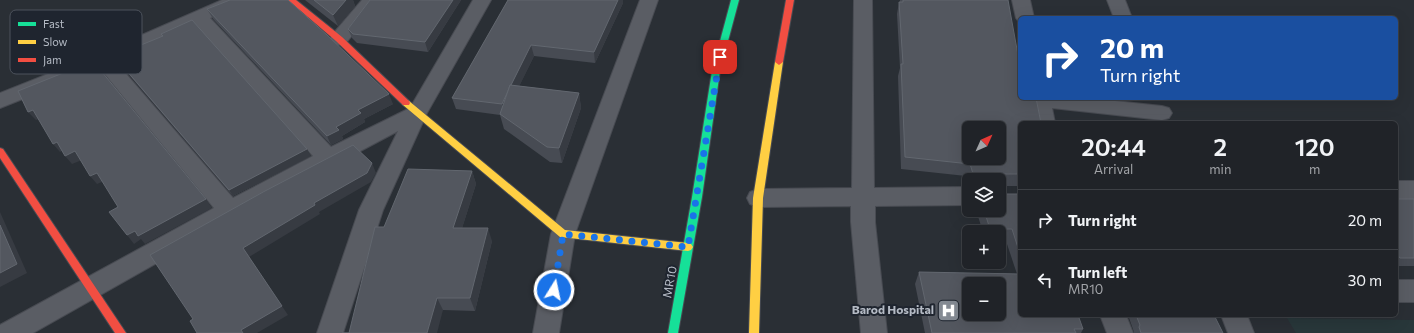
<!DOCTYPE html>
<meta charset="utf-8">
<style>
:root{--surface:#202328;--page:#282b30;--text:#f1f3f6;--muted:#a2a4a8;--line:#3d4045}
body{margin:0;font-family:Commissioner,sans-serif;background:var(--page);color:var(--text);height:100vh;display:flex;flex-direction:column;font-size:15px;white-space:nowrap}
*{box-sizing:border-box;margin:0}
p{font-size:13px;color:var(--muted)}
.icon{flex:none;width:22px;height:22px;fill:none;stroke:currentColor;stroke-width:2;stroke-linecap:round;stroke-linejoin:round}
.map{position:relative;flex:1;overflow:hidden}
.details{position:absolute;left:1018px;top:121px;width:380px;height:196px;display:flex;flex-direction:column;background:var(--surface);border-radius:6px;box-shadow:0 4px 16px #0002,0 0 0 1px var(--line)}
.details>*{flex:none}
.banner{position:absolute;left:1018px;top:16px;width:380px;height:84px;border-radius:6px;box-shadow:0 4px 16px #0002,0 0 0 1px var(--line);background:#1a4fa0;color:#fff;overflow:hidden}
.needle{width:26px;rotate:45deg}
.buttons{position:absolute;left:962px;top:121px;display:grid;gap:8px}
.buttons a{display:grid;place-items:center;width:44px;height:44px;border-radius:6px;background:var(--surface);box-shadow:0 4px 16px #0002,0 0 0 1px var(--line);font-size:20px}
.pin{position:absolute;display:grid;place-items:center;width:34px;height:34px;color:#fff;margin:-17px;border-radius:8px;box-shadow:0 2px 6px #0006}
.me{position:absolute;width:44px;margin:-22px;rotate:10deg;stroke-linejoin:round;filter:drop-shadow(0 0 3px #0008)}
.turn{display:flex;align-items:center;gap:14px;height:84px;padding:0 16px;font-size:18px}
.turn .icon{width:52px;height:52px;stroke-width:2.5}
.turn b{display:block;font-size:28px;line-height:34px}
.eta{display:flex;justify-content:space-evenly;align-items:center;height:68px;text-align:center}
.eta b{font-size:24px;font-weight:600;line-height:28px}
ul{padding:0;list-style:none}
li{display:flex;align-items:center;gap:12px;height:60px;padding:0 16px;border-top:1px solid var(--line)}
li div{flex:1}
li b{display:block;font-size:15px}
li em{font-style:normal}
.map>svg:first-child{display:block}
.green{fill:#28373a}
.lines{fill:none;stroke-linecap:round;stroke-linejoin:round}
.street-casing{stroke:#484b52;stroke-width:2}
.fast-casing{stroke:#484b52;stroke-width:2}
.slow-casing{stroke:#484b52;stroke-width:2}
.jam-casing{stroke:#484b52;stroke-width:2}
.street{fill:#5a5d64;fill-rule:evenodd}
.fast{fill:#16e098;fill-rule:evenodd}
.slow{fill:#ffcf43;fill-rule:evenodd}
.jam{fill:#f24e42;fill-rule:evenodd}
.wall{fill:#474b53}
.shaded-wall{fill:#373b42}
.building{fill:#53575f;stroke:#62676f;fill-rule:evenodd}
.route{stroke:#1a73e8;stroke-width:7;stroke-dasharray:0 12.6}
.labels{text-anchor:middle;stroke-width:4;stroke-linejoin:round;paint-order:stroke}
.street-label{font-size:12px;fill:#b5bbc5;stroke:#1f252f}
.poi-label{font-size:12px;font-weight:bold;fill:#b5bbc5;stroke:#1f252f;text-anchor:end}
.key{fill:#1f252f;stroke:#4c525c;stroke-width:1}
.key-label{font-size:11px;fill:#b5bbc5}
</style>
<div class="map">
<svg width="1414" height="333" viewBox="0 0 1414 333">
<rect width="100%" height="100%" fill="#2a2f35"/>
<path class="green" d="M1287 318 1414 320V333H1296Z"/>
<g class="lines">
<defs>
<g id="street">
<path d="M222 0H246L243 4 210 18 331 147 410 108 473 0H491L427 113 383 210 343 333H317L359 210 398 131 270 199 33 333H0V325L214 208 100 68 0 108V93L96 55ZM196 25 313 156 233 198 115 61Z"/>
<path d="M362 0H380L346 43 339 45 332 43 330 39 332 35Z"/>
<path d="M640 0H658L575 234 559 333H533L551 234Z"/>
<path d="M854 0H872L874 188 969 187V205L875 206V222L887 333H861L851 222V206L758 207 750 204 747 198 750 192 758 189 852 188Z"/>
<path d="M1012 0H1030L1034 18H1020V22H1019L1016 18Z"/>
<path d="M1107 0H1125L1132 18H1114Z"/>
<path d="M1030 98H1087L1162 106 1169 108 1172 113 1169 118 1162 120 1052 108 1055 123H1035Z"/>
<rect x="1396" y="181" width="18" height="18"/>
<rect x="1396" y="280" width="18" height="22"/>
<path d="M1100 315H1126L1133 333H1107Z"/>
<path d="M1221 315H1247L1254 333H1228Z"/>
</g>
<path id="fast" d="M731 0H739L720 71 702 197 678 333H668L692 197 712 71Z"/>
<g id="slow">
<path d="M779 59 783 62 763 198 759 333H749L753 198 775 62Z"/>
<path d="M406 100 409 101 565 230 688 243 691 244 693 247 691 250 688 251 560 237 403 105 402 103 403 101Z"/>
</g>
<g id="jam">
<path d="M288 0H296L342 37 409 101 410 103 409 105H403L336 41Z"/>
<path d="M786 0H794L783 62 779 65 775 62Z"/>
<path d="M0 148 3 149 126 333H115L0 158Z"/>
</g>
</defs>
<use href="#street" class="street-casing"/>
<use href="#fast" class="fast-casing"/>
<use href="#slow" class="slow-casing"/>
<use href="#jam" class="jam-casing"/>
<use href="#street" class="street"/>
<use href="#fast" class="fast"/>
<use href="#slow" class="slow"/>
<use href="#jam" class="jam"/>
</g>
<g class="wall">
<path d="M305 0H353L355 6 338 26Z"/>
<path d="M370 0H461L428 52 357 43 352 38 348 29Z"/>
<path d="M508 0H623V3L595 63 534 56 519 86 579 93 581 108 562 163 550 162 504 129 500 115 456 109 452 98Z"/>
<path d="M900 0H1008L1020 123V186H1003V194H1020V315L1083 329 1081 333H925L915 284 919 272 1017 274 1006 241H999V232H983L976 210H999V180H969V186L966 176 901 169 898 76 900 68 897 14 899 2H900Z"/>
<path d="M207 9 393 104 364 119 365 122 342 136 343 139 331 145 213 19Z"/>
<path d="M114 56 311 156 233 196 118 62Z"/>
<path d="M472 171 476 184 462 228 492 241 475 311 443 310 349 333 384 227Z"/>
<rect x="1396" y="199" width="18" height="67"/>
<path d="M1128 315H1214L1223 333H1134V332Z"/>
</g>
<g class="shaded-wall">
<path d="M346 0H353L355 6 338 26 333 15Z"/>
<path d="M453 0H461L428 52 425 42Z"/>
<path d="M618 0H623V3L595 63 594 52Z"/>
<path d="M531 45 534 56 505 115 502 104Z"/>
<path d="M579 93 581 108 562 163 559 148Z"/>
<path d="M389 94 393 104 364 119 365 122 342 136 343 139 331 145 327 136 336 127 358 110Z"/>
<path d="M33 110 40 119 36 120 28 112Z"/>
<path d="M57 142 64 150 60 152 53 144Z"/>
<path d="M307 149 311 156 233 196 229 190Z"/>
<path d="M75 151 82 160 72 164 65 156Z"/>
<path d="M372 163 376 173 371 182 319 212 320 214 249 257 288 315 257 333H243L241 330 243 248 314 203Z"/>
<path d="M472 171 476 184 458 241 453 228Z"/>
<path d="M97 173 104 181 97 184 90 176Z"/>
<path d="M206 199 212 208 145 244 141 239 134 244 127 235 135 231Z"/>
<path d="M0 212 27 273 0 287Z"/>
<path d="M488 228 492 241 475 311 470 298Z"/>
<path d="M437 298 443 310 437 333H427Z"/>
</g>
<g class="building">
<path d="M230 0H288L327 35 389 94 358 110 361 113 336 127 339 130 327 136 207 9Z"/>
<path d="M314 0H346L333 15Z"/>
<path d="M370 0H453L425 42 353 34 348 29Z"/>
<path d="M508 0H618L594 52 531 45 511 85H510L508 91 502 104 452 98Z"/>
<path d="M903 0H1008L1020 66V98H1036L1041 123H1020V174H1003V194H1020V254L1012 229H990L984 210H999V180H975L970 164 905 157 901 64H903L899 2H903ZM969 128H999V158H969Z"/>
<path d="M192 20 307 149 229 190 114 56 163 36 161 34Z"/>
<path d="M93 61 206 199 138 236 135 231 127 235 109 212 118 207 97 173 90 176 75 151 65 156 57 142 53 144 33 110 28 112 18 91Z"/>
<path d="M510 85 579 93 559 148 547 147 500 114Z"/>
<path d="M353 145 372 163 367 173 314 203 315 205 243 248 282 306 241 330 243 333H197L190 321 193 319 150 255 265 191Z"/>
<path d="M408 169 472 171 453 228H488L470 298H437L427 333H342H349L375 227H384Z"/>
<path d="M1396 199H1414V258H1400L1396 253Z"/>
<path d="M0 225 17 264 0 273Z"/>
<path d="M919 272 1020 274V315H1078L1083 329H1074L1076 333H932ZM969 284H999V314H969Z"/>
<path d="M1136 315H1214L1223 333H1141L1139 327 1140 325Z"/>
</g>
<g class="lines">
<path class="route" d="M554 290 563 234 688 247 720 57"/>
</g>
<defs>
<symbol id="hospital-square" viewBox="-11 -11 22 22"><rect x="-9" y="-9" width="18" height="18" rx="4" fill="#848a93" stroke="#1f252f"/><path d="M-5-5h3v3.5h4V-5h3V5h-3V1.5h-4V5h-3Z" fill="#fff"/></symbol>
</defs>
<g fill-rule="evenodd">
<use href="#hospital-square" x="936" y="298" width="25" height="25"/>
</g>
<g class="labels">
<g class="street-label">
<text transform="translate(670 282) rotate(-80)" y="4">MR10</text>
</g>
<g class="poi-label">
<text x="934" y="314">Barod Hospital</text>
</g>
</g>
<rect x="10" y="10" width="132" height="64" rx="6" class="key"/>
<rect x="18" y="22" width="18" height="4" fill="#16e098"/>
<rect x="18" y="40" width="18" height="4" fill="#ffcf43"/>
<rect x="18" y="58" width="18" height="4" fill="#f24e42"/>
<g class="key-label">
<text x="43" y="28">Fast</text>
<text x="43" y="46">Slow</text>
<text x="43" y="64">Jam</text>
</g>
</svg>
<div class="buttons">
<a><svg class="needle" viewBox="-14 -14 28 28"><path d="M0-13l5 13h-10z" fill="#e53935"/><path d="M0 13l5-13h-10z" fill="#a2a4a8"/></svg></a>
<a><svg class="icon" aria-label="layers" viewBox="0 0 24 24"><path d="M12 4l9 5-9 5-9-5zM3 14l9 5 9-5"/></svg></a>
<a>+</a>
<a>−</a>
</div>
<div class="pin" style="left:720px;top:57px;background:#d93025"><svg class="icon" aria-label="arrive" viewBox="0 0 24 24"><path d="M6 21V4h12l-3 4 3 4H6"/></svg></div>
<svg class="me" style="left:554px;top:290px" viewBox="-20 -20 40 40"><circle r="17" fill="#1a73e8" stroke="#fff" stroke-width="3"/><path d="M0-11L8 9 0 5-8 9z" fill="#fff"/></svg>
<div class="banner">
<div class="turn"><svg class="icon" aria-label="right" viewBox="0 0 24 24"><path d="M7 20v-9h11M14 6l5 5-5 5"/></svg><div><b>20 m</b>Turn right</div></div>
</div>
<section class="details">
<div class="eta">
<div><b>20:44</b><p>Arrival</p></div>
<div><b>2</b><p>min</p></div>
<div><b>120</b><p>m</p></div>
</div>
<ul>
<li><svg class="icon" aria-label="right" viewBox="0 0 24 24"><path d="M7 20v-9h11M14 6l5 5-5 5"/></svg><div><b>Turn right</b></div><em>20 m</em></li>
<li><svg class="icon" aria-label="left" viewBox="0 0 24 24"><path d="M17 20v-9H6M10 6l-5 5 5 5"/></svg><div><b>Turn left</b><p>MR10</p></div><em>30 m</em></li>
</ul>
</section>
</div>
